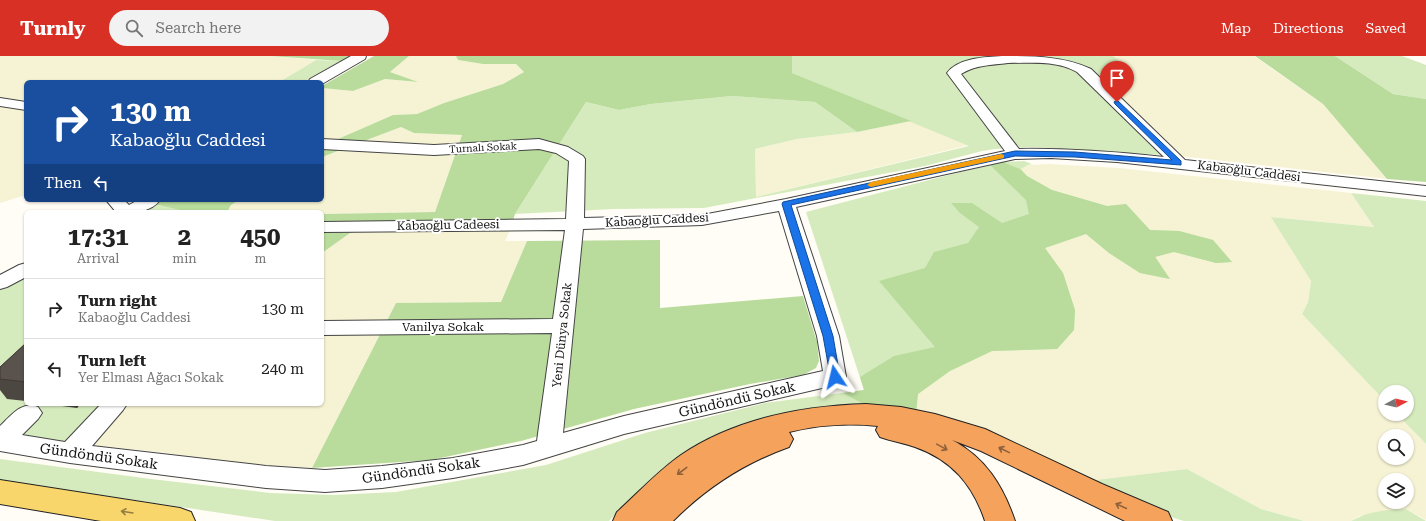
<!DOCTYPE html>
<meta charset="utf-8">
<style>
:root{--surface:#fff;--page:#f2f2f2;--text:#222;--muted:#767676;--line:#e0e0e0;--accent:#d93025}
body{margin:0;font-family:"Roboto Serif",serif;background:var(--page);color:var(--text);height:100vh;display:flex;flex-direction:column;font-size:15px;white-space:nowrap}
*{box-sizing:border-box;margin:0}
p{font-size:13px;color:var(--muted)}
.icon{flex:none;width:22px;height:22px;fill:none;stroke:currentColor;stroke-width:2;stroke-linecap:round;stroke-linejoin:round}
.map{position:relative;flex:1;overflow:hidden}
.sheet{position:absolute;left:24px;top:154px;width:300px;height:196px;display:flex;flex-direction:column;background:var(--surface);border-radius:6px;box-shadow:0 1px 3px #0004}
.sheet>*{flex:none}
.hud{position:absolute;left:24px;top:24px;width:300px;height:122px;border-radius:6px;box-shadow:0 1px 3px #0004;background:#1a4fa0;color:#fff;overflow:hidden}
.needle{width:26px;rotate:83deg}
.fabs{position:absolute;left:1378px;top:329px;display:grid;gap:8px}
.fabs a{display:grid;place-items:center;width:36px;height:36px;border-radius:50%;background:var(--surface);box-shadow:0 1px 3px #0004;font-size:20px}
.pin{position:absolute;display:grid;place-items:center;width:34px;height:34px;color:#fff;margin:-41px -17px;border-radius:50% 50% 50% 0;rotate:-45deg;box-shadow:0 0 4px #0007}
.pin .icon{rotate:45deg}
.me{position:absolute;width:44px;margin:-22px;rotate:350deg;stroke-linejoin:round;filter:drop-shadow(0 0 3px #0008)}
.turn{display:flex;align-items:center;gap:14px;height:84px;padding:0 20px;font-size:18px}
.turn .icon{width:52px;height:52px;stroke-width:2.5}
.turn b{display:block;font-size:28px;line-height:34px}
.then{display:flex;align-items:center;height:38px;padding:0 20px;background:#0003;gap:8px;font-size:15px}
.eta{display:flex;justify-content:space-evenly;align-items:center;height:68px;text-align:center}
.eta b{font-size:24px;font-weight:700;line-height:28px}
ul{padding:0;list-style:none}
li{display:flex;align-items:center;gap:12px;height:60px;padding:0 20px;border-top:1px solid var(--line)}
li div{flex:1}
li b{display:block;font-size:15px}
li em{font-style:normal}
header{display:flex;align-items:center;gap:24px;box-sizing:border-box;height:56px;padding:0 20px;background:var(--accent);color:#fff}
header strong{font-size:19px}
nav{display:flex;gap:22px;margin-inline-start:auto;font-size:14px}
.search{width:280px;height:36px;background:var(--page);display:flex;align-items:center;gap:10px;box-sizing:border-box;padding:0 14px;border-radius:22px;color:var(--muted);font-size:15px}
.map>svg:first-child{display:block}
.farmland{fill:#f6f3d4;fill-rule:evenodd}
.green{fill:#d5ebbd}
.forest{fill:#b9dc9c}
.lines{fill:none;stroke-linecap:round;stroke-linejoin:round}
.minor-casing{stroke:#444;stroke-width:2}
.major-casing{stroke:#222;stroke-width:2}
.highway-casing{stroke:#222;stroke-width:2}
.minor{fill:#fff;fill-rule:evenodd}
.major{fill:#f9d66b;fill-rule:evenodd}
.highway{fill:#f5a25d;fill-rule:evenodd}
.wall{fill:#4d4742}
.shaded-wall{fill:#3f3936}
.building{fill:#5a524d;stroke:#3f3936}
.oneway{stroke:#8e613b}
.oneway2{stroke:#917d42}
.route{fill:#1a73e8;stroke:#114b97}
.slow{fill:#f59e0b}
.labels{text-anchor:middle;stroke-width:4;stroke-linejoin:round;paint-order:stroke}
.far-street-label{font-size:10px;fill:#111;stroke:#fff}
.street-label{font-size:12px;fill:#111;stroke:#fff}
.near-street-label{font-size:14px;fill:#111;stroke:#fff}
</style>
<header>
<strong>Turnly</strong>
<div class="search"><svg class="icon" aria-label="search" viewBox="0 0 24 24"><circle cx="10" cy="10" r="6"/><path d="M15 15l6 6"/></svg>Search here</div>
<nav><a>Map</a><a>Directions</a><a>Saved</a></nav>
</header>
<div class="map">
<svg width="1426" height="465" viewBox="0 0 1426 465">
<rect width="100%" height="100%" fill="#fffdf5"/>
<g class="farmland">
<path d="M0 0H271L316 4 279 26H26V139L0 147Z"/>
<path d="M409 0H456L458 4 483 8H516L524 16 503 28 444 47 417 58 393 59 327 88 322 87V32L353 35 385 23 415 26 390 16Z"/>
<path d="M1113 0H1254L1323 48 1387 123 1179 100 1098 18 1131 15Z"/>
<path d="M911 65 969 89 756 141 755 93 797 83 857 76Z"/>
<path d="M401 71 414 77 462 79 435 156 322 158V156H227L231 149 239 144H322V101Z"/>
<path d="M1049 108 1119 112 1351 137 1374 171 1272 161 1311 225 1308 246 1302 258 1385 345V358H1397L1426 388V464L1406 453 1359 460 1351 465H1304L1261 453 1187 413 1087 425 916 357 918 338 950 315 992 295 1057 293 1063 217 1045 192 1086 178 1109 197 1169 223 1154 200 1174 196 1216 207 1179 175 1150 174 1126 148 1107 150 1052 134 1027 120 1020 113 1028 109ZM1385 380H1407V402H1385ZM1385 424H1407V446H1385Z"/>
<path d="M379 169 510 174 505 185H527L501 246 396 247 312 412 232 407 159 396 70 387 105 348H322V197L350 177Z"/>
</g>
<g class="green">
<path d="M792 0H1113L1132 15 1098 19 1179 100 1031 91 995 93 982 95 925 110 704 152 614 153 515 158 586 46 619 54 651 48 732 40 815 46 857 76 797 83 755 93 756 141 969 90 792 17Z"/>
<path d="M1335 0H1402L1426 9V43L1393 38Z"/>
<path d="M316 4 341 5 303 26H279Z"/>
<path d="M1024 105 1032 108 1028 109 1021 113 1027 120 1052 134 1107 150 1126 148 1150 174 1179 175 1213 184 1232 206 1216 207 1174 196 1155 200 1170 223 1140 217 1109 197 1086 178 1045 192 1063 217 1075 254 1074 274 1057 293 992 295 950 315 918 338 916 357 870 351 672 408 628 445 609 465H275L0 424V403L151 423 270 437 334 439 396 436 546 409 645 377 765 347 864 334 806 156 960 116 1003 106Z"/>
<path d="M1351 137 1426 145V388L1397 358H1407V336H1385V345L1302 258 1308 246 1311 225 1271 161 1374 171Z"/>
<path d="M154 148 188 156H140Z"/>
<path d="M26 219V348H105L70 387 0 374V233Z"/>
<path d="M1187 413 1261 453 1304 465H1184L1171 461 1087 425Z"/>
<path d="M1406 453 1426 465H1351C1368 455 1386 454 1406 453Z"/>
</g>
<g class="forest">
<path d="M271 0H352L341 5Z"/>
<path d="M374 0H409L390 16 418 26 385 23 353 35 322 32V30Z"/>
<path d="M456 0H792V17L911 65 857 76 815 46 732 40 651 48 619 54 586 46 515 158 510 174 379 169 350 177 322 197V158L435 156 462 79 414 77 401 71 322 101V90L393 59 417 58 444 47 503 28 524 16 516 8H483L458 4Z"/>
<path d="M1255 0H1335L1393 38 1426 43V126L1387 123 1323 48Z"/>
<path d="M1003 106 1020 113 1027 120 1052 134 1107 150 1126 148 1150 174 1179 175 1213 184 1232 206 1216 207 1174 196 1155 201 1170 223 1140 217 1109 197 1086 178 1045 192 1063 217 1075 254 1074 274 1057 293 992 295 950 315 918 338 916 357 869 351 843 337 864 334 860 321 894 300 935 291 879 225 925 212 934 196 968 187 979 171 960 157 951 147H972L1002 167 1029 158 1026 144 990 109Z"/>
<path d="M162 144H239L231 149 227 156H188L154 148Z"/>
<path d="M660 184V252L803 240 817 286 819 305 816 312 803 319 750 328 634 353 521 385 431 404 312 412 396 247 501 246 527 185Z"/>
</g>
<g class="lines">
<defs>
<g id="minor">
<path d="M351 0H366L365 3 322 28V26H308L310 23Z"/>
<path d="M1002 0C1031 0 1064 0 1091 13L1185 104 1426 130V140L1117 106 1051 102 1015 103 796 151 839 280 846 321 843 327 835 329 624 378 523 409 453 422 382 432 325 436 266 432 70 407 0 395V370C12 359 21 345 38 351L42 357 38 363 22 379 65 386 101 348H127L123 354 92 390 266 410 325 414 382 410 453 402 523 389 537 385 552 277 322 279V265L553 263 565 174 322 176V166L566 163 569 105 556 97 539 93 434 99 322 93V83L434 89 539 83 568 91 583 100 585 103 584 162 702 159 786 143 1005 95 947 17C958 2 985 1 1002 0ZM1008 7C1030 7 1057 4 1077 16L1164 101C1116 96 1068 92 1019 93L961 18C975 9 992 9 1008 7ZM779 155 817 280 823 315 624 360 563 377 583 173 702 169Z"/>
<path d="M0 42 26 46V54L0 50Z"/>
<path d="M106 144H124L129 149 138 144H160C150 158 131 156 116 156Z"/>
<path d="M26 207V221L7 231 0 233V219L19 209Z"/>
</g>
<path id="major" d="M0 424 180 452 191 456 195 465H101L0 448Z"/>
<path id="highway" d="M866 348 901 351 935 358 985 373 1102 428 1168 456 1172 465H1125L981 395 952 384C986 402 1003 430 1015 465H985C973 429 952 404 915 391 904 387 891 385 880 381L876 374 878 370C849 367 817 369 789 376L793 383 789 391C744 407 707 431 673 465H613L617 456C638 437 658 415 681 399 736 362 801 350 866 348Z"/>
</defs>
<use href="#minor" class="minor-casing"/>
<use href="#major" class="major-casing"/>
<use href="#highway" class="highway-casing"/>
<use href="#minor" class="minor"/>
<use href="#major" class="major"/>
<use href="#highway" class="highway"/>
</g>
<g class="wall">
<path d="M26 287V345L7 343 0 334V311Z"/>
<path d="M47 348H80L77 352Z"/>
</g>
<path class="shaded-wall" d="M74 348H80L77 352Z"/>
<path class="building" d="M26 287V326L0 323V311Z"/>
<defs><path id="oneway-shaft" d="M-6 0H5M1.5-3L5.5 0L1.5 3" fill="none" stroke-width="1.6" stroke-linecap="round" stroke-linejoin="round"/></defs>
<g class="oneway">
<use href="#oneway-shaft" transform="translate(942 391) rotate(29)"/>
<use href="#oneway-shaft" transform="translate(1004 394) rotate(-154)"/>
<use href="#oneway-shaft" transform="translate(682 415) rotate(143)"/>
<use href="#oneway-shaft" transform="translate(1121 450) rotate(-155)"/>
</g>
<use class="oneway2" href="#oneway-shaft" transform="translate(127 456) rotate(-171)"/>
<path class="route" d="M1117 44 1181 105V109L1075 101 1015 100 791 149 833 280 840 321 838 324H831L823 280 782 148 783 146 1015 95 1075 96 1172 104 1115 48 1114 46Z"/>
<path class="slow" d="M1001 98 1004 99V102L871 131 867 129 871 126Z"/>
<g class="labels">
<g class="far-street-label">
<text transform="translate(483 91) rotate(-3)" y="4">Turnalı Sokak</text>
</g>
<g class="street-label">
<text transform="translate(1249 115) rotate(7)" y="4">Kabaoğlu Caddesi</text>
<text transform="translate(657 164) rotate(-3)" y="4">Kabaoğlu Caddesi</text>
<text transform="translate(448 169) rotate(-1)" y="4">Kabaoğlu Cadeesi</text>
<text x="443" y="275">Vanilya Sokak</text>
<text transform="translate(562 279) rotate(-84)" y="4">Yeni Dünya Sokak</text>
</g>
<g class="near-street-label">
<text transform="translate(737 343) rotate(-13)" y="5">Gündöndü Sokak</text>
<text transform="translate(99 400) rotate(8)" y="5">Gündöndü Sokak</text>
<text transform="translate(421 414) rotate(-8)" y="5">Gündöndü Sokak</text>
</g>
</g>
</svg>
<div class="fabs">
<a><svg class="needle" viewBox="-14 -14 28 28"><path d="M0-13l5 13h-10z" fill="#e53935"/><path d="M0 13l5-13h-10z" fill="#767676"/></svg></a>
<a><svg class="icon" aria-label="search" viewBox="0 0 24 24"><circle cx="10" cy="10" r="6"/><path d="M15 15l6 6"/></svg></a>
<a><svg class="icon" aria-label="layers" viewBox="0 0 24 24"><path d="M12 4l9 5-9 5-9-5zM3 14l9 5 9-5"/></svg></a>
</div>
<div class="pin" style="left:1117px;top:46px;background:#d93025"><svg class="icon" aria-label="arrive" viewBox="0 0 24 24"><path d="M6 21V4h12l-3 4 3 4H6"/></svg></div>
<svg class="me" style="left:835px;top:321px" viewBox="-20 -20 40 40"><path d="M0-17L14 15 0 8-14 15z" fill="#1a73e8" stroke="#fff" stroke-width="4"/></svg>
<div class="hud">
<div class="turn"><svg class="icon" aria-label="right" viewBox="0 0 24 24"><path d="M7 20v-9h11M14 6l5 5-5 5"/></svg><div><b>130 m</b>Kabaoğlu Caddesi</div></div>
<div class="then">Then<svg class="icon" aria-label="left" viewBox="0 0 24 24"><path d="M17 20v-9H6M10 6l-5 5 5 5"/></svg></div>
</div>
<section class="sheet">
<div class="eta">
<div><b>17:31</b><p>Arrival</p></div>
<div><b>2</b><p>min</p></div>
<div><b>450</b><p>m</p></div>
</div>
<ul>
<li><svg class="icon" aria-label="right" viewBox="0 0 24 24"><path d="M7 20v-9h11M14 6l5 5-5 5"/></svg><div><b>Turn right</b><p>Kabaoğlu Caddesi</p></div><em>130 m</em></li>
<li><svg class="icon" aria-label="left" viewBox="0 0 24 24"><path d="M17 20v-9H6M10 6l-5 5 5 5"/></svg><div><b>Turn left</b><p>Yer Elması Ağacı Sokak</p></div><em>240 m</em></li>
</ul>
</section>
</div>
